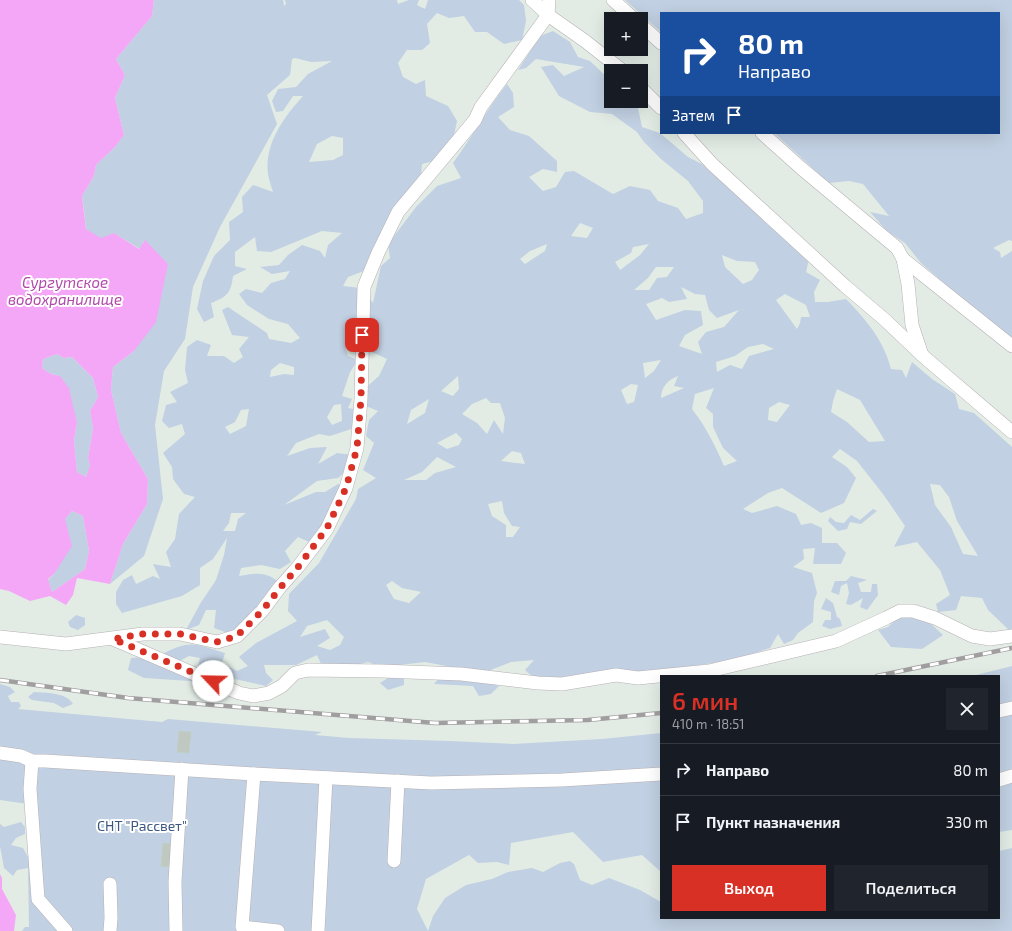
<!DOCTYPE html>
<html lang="ru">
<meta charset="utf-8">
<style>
:root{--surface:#171b24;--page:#20242c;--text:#f1f3f6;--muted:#9ea1a6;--line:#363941;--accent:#d93025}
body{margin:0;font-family:"Exo 2",sans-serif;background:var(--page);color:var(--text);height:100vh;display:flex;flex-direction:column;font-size:15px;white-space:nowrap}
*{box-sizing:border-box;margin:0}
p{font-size:13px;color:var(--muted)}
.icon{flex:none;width:22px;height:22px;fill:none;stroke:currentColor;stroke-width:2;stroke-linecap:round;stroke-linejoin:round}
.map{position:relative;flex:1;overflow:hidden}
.drawer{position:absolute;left:660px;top:675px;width:340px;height:244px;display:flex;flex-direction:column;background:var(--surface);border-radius:0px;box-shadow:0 4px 16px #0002}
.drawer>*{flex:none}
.guide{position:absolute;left:660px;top:12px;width:340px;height:122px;border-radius:0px;box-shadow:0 4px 16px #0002;background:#1a4fa0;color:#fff;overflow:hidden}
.tools{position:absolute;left:604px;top:12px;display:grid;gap:8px}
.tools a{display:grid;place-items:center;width:44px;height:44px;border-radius:0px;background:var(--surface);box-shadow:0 4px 16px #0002;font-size:20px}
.pin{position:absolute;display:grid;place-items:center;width:34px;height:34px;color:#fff;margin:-17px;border-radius:8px;box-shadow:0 2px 6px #0006}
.me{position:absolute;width:44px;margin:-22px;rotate:294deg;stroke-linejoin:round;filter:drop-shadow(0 0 3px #0008)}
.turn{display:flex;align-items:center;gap:14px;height:84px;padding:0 12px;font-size:18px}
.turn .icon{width:52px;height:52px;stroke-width:2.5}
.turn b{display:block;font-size:28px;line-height:34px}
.then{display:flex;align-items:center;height:38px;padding:0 12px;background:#0003;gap:8px;font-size:15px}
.round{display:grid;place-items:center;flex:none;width:42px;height:42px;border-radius:0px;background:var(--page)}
.summary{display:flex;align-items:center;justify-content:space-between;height:68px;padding:0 12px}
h1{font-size:24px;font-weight:600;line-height:30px;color:var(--accent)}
.cta{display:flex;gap:8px;margin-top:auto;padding:8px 12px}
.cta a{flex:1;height:46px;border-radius:0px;background:var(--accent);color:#fff;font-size:16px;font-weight:600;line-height:46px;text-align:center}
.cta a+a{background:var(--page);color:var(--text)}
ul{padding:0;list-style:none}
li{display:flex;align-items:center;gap:12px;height:52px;padding:0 12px;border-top:1px solid var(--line)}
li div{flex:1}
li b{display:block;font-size:15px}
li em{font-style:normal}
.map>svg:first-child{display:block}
.green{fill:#c1d0e2;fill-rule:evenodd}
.water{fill:#f5a7f7;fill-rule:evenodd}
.building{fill:#bfc8c1;stroke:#c1d0c5}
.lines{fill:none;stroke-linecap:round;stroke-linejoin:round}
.minor-casing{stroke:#b7b0b5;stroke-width:14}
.minor{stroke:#fff;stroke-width:13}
.rail-casing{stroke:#a19ea0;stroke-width:4.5}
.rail{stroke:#fff;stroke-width:3;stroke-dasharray:9;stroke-linecap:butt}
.route{stroke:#d93025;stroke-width:7;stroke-dasharray:0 12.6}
.labels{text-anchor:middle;stroke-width:4;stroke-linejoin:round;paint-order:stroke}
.park-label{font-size:14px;fill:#3c5780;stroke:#fff}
.water-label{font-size:15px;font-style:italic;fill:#b04aa9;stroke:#fff}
</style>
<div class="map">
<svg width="1012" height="931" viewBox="0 0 1012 931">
<rect width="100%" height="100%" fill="#e2ece5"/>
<g class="green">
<path d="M154 0H283L284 6 286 4 285 0H397L398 4 409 0H419L417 5 425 9 428 0H519L524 5 526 21 522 40 504 44 487 32H475L464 16 449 18 437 13 427 24 430 43 422 50H407L398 63 403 77 416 84 425 80 426 96 448 106 457 121 453 140 438 160 422 164 421 176 364 271 348 277 343 286 361 288 373 303 381 266 390 258 388 244 416 207 437 186 461 178 453 163C472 137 487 109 507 84L513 93 514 107 498 117 510 130 529 136 557 161V172L543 169 529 177 543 191 556 187 565 172 574 171 613 194 630 186 650 190 658 201 678 208 686 219 703 213V201L688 181 661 159 644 142 637 132 612 114 590 112 559 96 541 67 553 65 564 76 584 67 536 59 526 68 518 70 540 36 553 31 570 42 578 57 590 61 611 81V101H632L638 108 642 127 660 133 688 157 702 164 809 259 806 272 820 280 814 292 815 302H828L846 299C867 321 883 339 891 369L902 370 906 378 912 362 932 379 955 394 959 409 974 413 1012 447V631H1010L988 610 982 598 961 596 956 610 938 612 936 604 950 595 940 570 917 542 894 547 905 526 883 494 857 461 840 449 832 457 847 467 856 478 844 503 821 513 782 488 768 493 743 509 752 513 777 506 796 514 801 525 811 523 822 528V543H837L846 553 841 564H813L815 548 803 549 804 559 793 567 812 573 817 593 814 601 813 622 798 633 793 640 784 644 778 634 770 648 733 660 645 673 613 669 570 679 534 678 525 670 534 660 511 662 483 673 425 662 382 667 368 662 344 668 322 666 317 655 296 665H264L266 673 273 680 266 686 235 679 224 683 197 672 200 658 189 656 176 663 162 654C191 639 196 644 225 653L222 663 237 671 248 666 239 657 256 643 297 621 288 611 289 594 319 563 356 499 358 489 376 478 363 470 374 443 366 436 369 420 378 411 366 406 363 390 379 376 387 359 372 352 370 329 359 335 345 346 348 356 358 360 350 372 342 396 352 399 348 408 359 410 351 429 330 436 319 434 296 443 287 456 310 448 327 447 318 464 337 453 353 455 355 463 338 478 317 481 284 505 316 492H325L338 484 348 487 345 499 309 542 298 537 285 551 291 562 280 569 261 565 241 568 239 576C257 573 267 571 282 585L230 634 214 628 216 610H206L199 625 186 630 200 604 216 580 224 555 227 538 213 559 200 568V585L182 596 122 613 116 604V592L123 580 132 575 136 584 153 576 160 579 153 564 171 567 166 552 175 539 179 514 195 497 184 494 173 479 172 467 163 453 185 434 182 424 169 428 162 421 166 405 177 402 170 392 188 383 185 370 187 347 197 340 211 345 207 356H224L234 363 243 357 239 349 249 337 232 335 222 310 228 307 267 333 269 339 291 343 300 338 288 324 269 319 247 305 239 294 246 289 262 293 271 283 285 279 290 271 272 274 260 267 279 265 288 255 302 245 320 251 325 258 328 245 342 233 322 231 271 252 257 251 255 237 235 252V266L247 269 233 276C231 293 227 297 211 303L214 317 204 322 197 309 203 281 214 256 230 240 229 222 243 212 242 197 253 185 273 192C271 186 269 180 268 174 264 144 284 117 303 96H293L283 111 276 112 272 101 278 89 296 87 308 74 332 61 311 62 295 58 292 59 290 75 267 95 277 124 220 227 193 287 185 339 164 371 155 425 163 499 144 556 110 584 123 544 147 504 148 479 121 433 111 390 113 367 134 351 145 240 140 249 114 233 101 239 86 229 84 210 82 196 94 176 96 165 115 147 124 135 115 98 125 75 116 59 152 16ZM332 136 343 138V155L333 160 309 162 317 144ZM580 223 593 228 587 238 571 236ZM547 244 545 251 525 264 520 259 530 251ZM649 244 640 255 620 270 615 262 631 253 633 247ZM722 255 737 261 755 262 759 270 752 280 743 284 725 267ZM656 267H674L667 277 657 278 649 290H634L648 278ZM681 287 695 294 705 295 709 310 717 318 739 310 724 327 706 332 698 342 702 354 679 346 685 335 703 325 701 311 685 310 656 320 646 304 662 298 669 302 687 299ZM785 294 806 305 810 317H801L800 323 797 329 776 300ZM763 344 774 349 749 356 742 369 730 365 717 372 716 362 735 356 748 347ZM661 360 654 371 645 378 643 363ZM280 363 294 367V375L284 374 270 377 271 370ZM458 376 459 389 453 396 441 391ZM678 376 674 386 684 388 661 398C661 387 668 380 678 376ZM631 384 638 385 634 402 627 404 621 390ZM714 388 706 408 713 414V427L723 448 737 461 724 466C715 445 706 427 692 409L695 394ZM837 389 860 400 885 441 869 442 847 422 831 412 833 401ZM486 398 491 403H500L505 418 503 434 494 420 487 434 477 423 462 414 472 404ZM429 399 425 413 407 424 411 410ZM779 402 790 405 777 422 768 420 769 408ZM341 404 342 421 332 425 327 417 334 405ZM249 409 246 426 230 434 225 427 235 422 241 410ZM456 433 462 439 459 445 447 449 437 443ZM512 451 521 453 525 464 501 461ZM437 457 456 467 435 473 426 480H404L422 472ZM930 484 940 485 949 497 957 521 978 556 963 554 951 527 935 505ZM502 501 504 513 512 526 520 527 513 537H506V525L492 516 488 504ZM231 513H246L238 519 235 531H223L229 523ZM392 581 402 588 421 592 409 603 394 599 386 585ZM327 620 344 637 340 645 330 650 317 646 330 638 325 629 300 637 307 626Z"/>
<path d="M625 0H1012V241L1009 240 993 248 1000 252 1001 258 1012 251V342L921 263 905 243 887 231 870 212 889 216 863 184 849 181 829 183 774 133H999V13H661V32Z"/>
<path d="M57 354 64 358 72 357 93 378 98 397 90 411 93 428 88 458 90 465 86 477 77 472 74 440 77 423 60 376 51 374 42 368 43 359Z"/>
<path d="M873 509 877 511 861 524 850 522 847 529 838 531 828 521 830 517 836 522 844 523 851 515 860 520Z"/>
<path d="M72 511 83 516 89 551 85 569 52 592 48 580 54 574 65 519Z"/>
<path d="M851 576 867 580 858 583 861 592H871L872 584H877L878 595 867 610 860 607 863 598 851 605 846 604 849 593 847 583 841 586 839 595 831 592 835 581H846Z"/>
<path d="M826 598 833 603 837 617 840 619 842 626 830 629 822 626 825 620H831V612L821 609Z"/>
<path d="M76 615 85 618V625L78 630 70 627 68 622Z"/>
<path d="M901 615 930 623 943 635 922 649 891 647 878 630 888 627Z"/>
<path d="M143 657 205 682 144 678 128 670 131 658Z"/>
<path d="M1012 666V830L999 832V676H972Z"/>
<path d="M391 676 404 678V685L388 690 380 683Z"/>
<path d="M440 677 475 679 499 686 491 694 479 696 473 686 434 684Z"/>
<path d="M0 684 10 687 15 692 8 696 11 702H19L21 706 18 709 162 722 168 719 322 732 315 735 349 738 450 741 513 744 602 739 661 733V872L642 855 603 862 573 832 511 843 509 865 497 862 478 863 469 855 426 879 417 909 428 931 433 916 445 898 466 885 492 879 508 872 532 868 543 872 560 863 570 861 574 864 580 880 592 885 609 878 640 890 661 902V918H999V851L1012 848V931H22L25 927H29L28 868 17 870 13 876 4 868 0 846V824L4 827 21 822 25 827V834L16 838 11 845 23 848 28 857V804L0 800Z"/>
<path d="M34 692C46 693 66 692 73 704L63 708 54 703 32 700 28 697Z"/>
</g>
<g class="water">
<path d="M0 0H154L152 16 116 59 125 75 115 98 124 135 115 147 96 165 94 176 82 196 86 229 101 238 114 233 139 249 145 240 168 264 156 322 134 351 113 367 111 390 121 433 148 479 147 504 123 544 110 584 77 578 73 595 66 605 50 596 30 601 9 591 0 589ZM57 354 64 358 72 357 93 378 98 397 90 411 93 428 88 458 90 465 86 477 77 472 74 440 77 423 69 388 60 376 51 374 42 368 43 359ZM72 511 83 516 89 551 85 569 52 592 48 579 54 574 72 546 65 519Z"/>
<path d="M0 874 2 878V889L16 915 14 931H0Z"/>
</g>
<g class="building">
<path d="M179 731 191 732 189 753 177 752Z"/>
<path d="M163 843 175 844 173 867 161 866Z"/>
</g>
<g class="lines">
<defs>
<g id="minor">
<path d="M532 0 548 15 585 41 623 71"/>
<path d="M613 0 634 19"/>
<path d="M641 25 661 43"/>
<path d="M641 88 661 108"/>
<path d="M684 133 712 164 845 286 884 319 923 356 1012 432"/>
<path d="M762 133 801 168 897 248 903 259 1012 346"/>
<path d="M903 259 908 284 912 325 922 355"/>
<path d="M0 637 66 644 143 634H180L217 642 237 636 262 611 280 587 298 567 327 529 346 488 357 448 361 399 364 287 378 253 398 212 475 120 481 107 548 15 549 0"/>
<path d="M113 639 239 693 253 696 269 693 282 686 295 673 308 670 382 671 461 674 538 683 562 684 616 675 638 678 709 671 836 641 886 618 900 611H913L935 618 972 636 990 639 1012 636"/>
<path d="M999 711 1012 708"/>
<path d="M0 753 21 756 32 761H45L254 774 431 783 562 780 661 774"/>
<path d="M32 761 30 789 38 899 66 931"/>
<path d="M254 774 242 927 278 931"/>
<path d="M999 780 1012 776"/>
<path d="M394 861 398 781"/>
<path d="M110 931 111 918 110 884"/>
<path d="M176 931 175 882 182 769"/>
<path d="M318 931 326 778"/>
</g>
</defs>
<use href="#minor" class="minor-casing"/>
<use href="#minor" class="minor"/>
<defs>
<g id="rail">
<path d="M877 676 1012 648"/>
<path d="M0 680 128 698 435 723 588 720 661 713"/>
</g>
</defs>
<use href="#rail" class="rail-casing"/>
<use href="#rail" class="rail"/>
</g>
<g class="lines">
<path class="route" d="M213 681 113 639 143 634H180L217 642 237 636 262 611 280 588 298 567 327 528 346 488 357 448 361 399 362 335"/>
</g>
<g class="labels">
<g class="park-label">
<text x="142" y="831">СНТ "Рассвет"</text>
</g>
<g class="water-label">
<text x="65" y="288">Сургутское<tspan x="65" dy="17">водохранилище</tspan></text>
</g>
</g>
</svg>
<div class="tools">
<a>+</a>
<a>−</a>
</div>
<div class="pin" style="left:362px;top:335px;background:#d93025"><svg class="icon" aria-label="arrive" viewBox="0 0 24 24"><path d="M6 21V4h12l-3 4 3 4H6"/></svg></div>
<svg class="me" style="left:213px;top:681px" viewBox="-20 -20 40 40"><circle r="19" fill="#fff"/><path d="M0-13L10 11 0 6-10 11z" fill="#d93025"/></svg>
<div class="guide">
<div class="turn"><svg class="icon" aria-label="right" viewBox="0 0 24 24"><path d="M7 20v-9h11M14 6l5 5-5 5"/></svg><div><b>80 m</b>Направо</div></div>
<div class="then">Затем<svg class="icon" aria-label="arrive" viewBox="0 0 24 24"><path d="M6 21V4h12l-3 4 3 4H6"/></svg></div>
</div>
<section class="drawer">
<div class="summary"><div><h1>6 мин</h1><p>410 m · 18:51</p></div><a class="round"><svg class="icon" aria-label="close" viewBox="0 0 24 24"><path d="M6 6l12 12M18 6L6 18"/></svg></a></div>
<ul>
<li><svg class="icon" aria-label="right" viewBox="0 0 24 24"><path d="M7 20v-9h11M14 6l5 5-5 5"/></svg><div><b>Направо</b></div><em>80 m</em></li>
<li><svg class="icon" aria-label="arrive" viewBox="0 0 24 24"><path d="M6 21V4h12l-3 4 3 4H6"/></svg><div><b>Пункт назначения</b></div><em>330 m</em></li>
</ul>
<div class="cta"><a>Выход</a><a>Поделиться</a></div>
</section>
</div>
